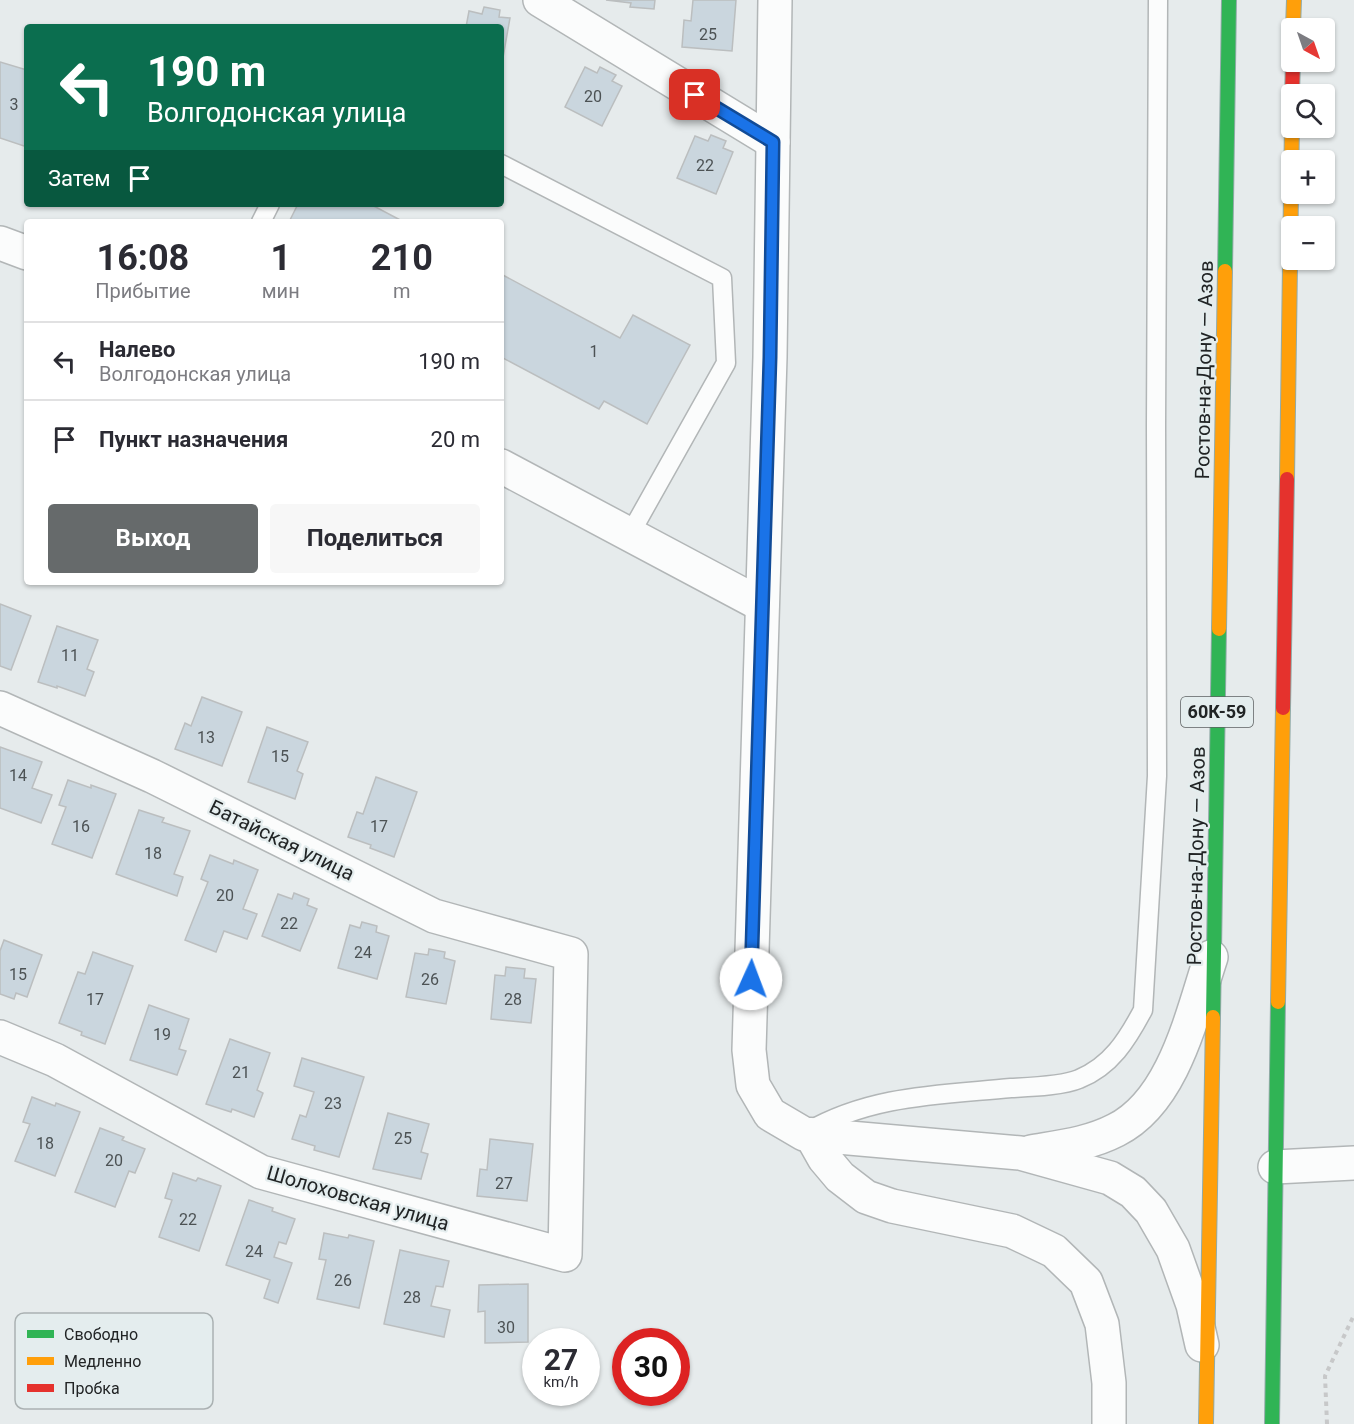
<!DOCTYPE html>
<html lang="ru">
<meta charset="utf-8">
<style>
:root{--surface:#fff;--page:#f7f7f7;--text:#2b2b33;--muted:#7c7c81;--line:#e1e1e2;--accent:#666a6b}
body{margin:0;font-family:Roboto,sans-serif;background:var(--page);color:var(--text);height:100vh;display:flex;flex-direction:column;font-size:22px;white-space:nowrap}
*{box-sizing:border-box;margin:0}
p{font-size:20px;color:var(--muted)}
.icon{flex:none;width:33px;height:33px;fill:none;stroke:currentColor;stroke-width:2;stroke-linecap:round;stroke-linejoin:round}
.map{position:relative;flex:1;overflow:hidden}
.drawer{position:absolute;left:24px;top:219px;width:480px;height:366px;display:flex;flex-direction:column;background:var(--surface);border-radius:6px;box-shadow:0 2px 4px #0004}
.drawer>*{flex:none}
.banner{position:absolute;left:24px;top:24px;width:480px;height:183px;border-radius:6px;box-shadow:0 2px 4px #0004;background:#0b6e4f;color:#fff;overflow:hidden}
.needle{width:39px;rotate:140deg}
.buttons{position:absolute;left:1281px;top:18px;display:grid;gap:12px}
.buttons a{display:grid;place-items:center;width:54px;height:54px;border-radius:6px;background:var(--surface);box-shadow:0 2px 4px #0004;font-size:30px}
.speed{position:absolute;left:522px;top:1328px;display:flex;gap:12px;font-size:30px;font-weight:700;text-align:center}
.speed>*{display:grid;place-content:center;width:78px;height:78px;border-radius:50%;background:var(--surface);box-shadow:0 2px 4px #0004;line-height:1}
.speed small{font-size:15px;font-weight:400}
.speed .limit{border:9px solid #d22;background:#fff;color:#111}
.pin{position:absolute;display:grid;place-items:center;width:51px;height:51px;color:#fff;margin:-26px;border-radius:12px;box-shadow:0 3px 9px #0006}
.me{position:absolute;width:66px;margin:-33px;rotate:2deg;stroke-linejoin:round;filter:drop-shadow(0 0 4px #0008)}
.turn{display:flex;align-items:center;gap:21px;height:126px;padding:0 24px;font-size:27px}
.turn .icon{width:78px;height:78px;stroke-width:2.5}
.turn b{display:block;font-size:42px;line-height:51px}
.then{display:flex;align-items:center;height:57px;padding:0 24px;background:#0003;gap:12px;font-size:22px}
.eta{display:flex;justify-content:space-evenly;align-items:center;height:102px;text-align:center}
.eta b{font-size:36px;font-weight:700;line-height:42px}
.primary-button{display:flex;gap:12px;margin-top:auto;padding:12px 24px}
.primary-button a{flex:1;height:69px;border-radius:6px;background:var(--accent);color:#fff;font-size:24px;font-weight:700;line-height:69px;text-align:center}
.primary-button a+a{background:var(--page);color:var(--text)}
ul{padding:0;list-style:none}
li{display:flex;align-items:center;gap:18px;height:78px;padding:0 24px;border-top:2px solid var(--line)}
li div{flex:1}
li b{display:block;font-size:22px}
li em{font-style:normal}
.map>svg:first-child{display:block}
.building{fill:#cad6de;stroke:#bbbebf;stroke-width:1.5}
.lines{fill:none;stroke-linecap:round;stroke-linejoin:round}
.lane-casing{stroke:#b2b6b7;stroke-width:21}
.street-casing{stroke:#b2b6b7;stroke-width:36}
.fast-casing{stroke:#92aba8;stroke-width:16}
.slow-casing{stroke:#92aba8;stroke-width:16}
.jam-casing{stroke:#92aba8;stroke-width:16}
.path{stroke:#c7c8c9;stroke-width:4;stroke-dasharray:4.5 4.5;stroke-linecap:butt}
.lane{stroke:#fbfcfc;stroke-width:18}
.street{stroke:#fbfcfc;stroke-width:33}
.fast{stroke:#30b455;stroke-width:14}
.slow{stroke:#ff9f0a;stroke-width:14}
.jam{stroke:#e5322d;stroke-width:14}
.route-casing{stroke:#114b97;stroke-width:15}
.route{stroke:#1a73e8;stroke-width:10}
.labels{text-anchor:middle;stroke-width:4.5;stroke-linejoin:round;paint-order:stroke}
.number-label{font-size:16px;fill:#4c5254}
.shield{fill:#e4edee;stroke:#5c6061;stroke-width:1.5}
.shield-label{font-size:18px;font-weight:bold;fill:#212425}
.street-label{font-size:20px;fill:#212425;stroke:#e4edee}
.key{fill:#e4edee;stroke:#aab1b2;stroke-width:1.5}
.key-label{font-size:16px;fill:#212425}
</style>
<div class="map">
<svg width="1354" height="1424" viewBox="0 0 1354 1424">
<rect width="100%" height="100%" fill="#e6ebec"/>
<g class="building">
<path d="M606 0H655L654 9 630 7 631 3Z"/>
<path d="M693 0H736L732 51 682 47 684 20 691 21Z"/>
<path d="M484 7 500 10 499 17 510 18 502 63 501 27H466L469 11 482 14Z"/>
<path d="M0 62 27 70V147L0 138Z"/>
<path d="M585 67 597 73 600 67 616 75 612 81 622 86 602 126 565 107Z"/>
<path d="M711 135 726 141 723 148 733 152 716 194 677 178 695 136 708 141Z"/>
<path d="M298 204H370L404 222H289Z"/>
<path d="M501 274 620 338 633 315 690 345 647 424 604 401 599 409 501 357Z"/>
<path d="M0 604 31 616 11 670 0 666Z"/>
<path d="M57 626 98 640 87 669 94 672 85 696 57 686V688L38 682Z"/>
<path d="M202 697 242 712 222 766 175 749 185 723 191 726Z"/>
<path d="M267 727 308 742 297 771 303 774 295 799 248 782Z"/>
<path d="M0 747 42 762 32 788 52 795 41 823 0 808Z"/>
<path d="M376 777 417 792 394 857 370 848 371 845 348 837 357 812 363 814Z"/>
<path d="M68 780 91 788V785L116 794 92 858 52 844 66 807 59 805Z"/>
<path d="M139 810 164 818 162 822 190 831 174 874 183 877 177 896 116 874Z"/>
<path d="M210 855 233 864 234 860 258 870 243 909 257 914 247 939 224 931 216 952 185 940 208 882 201 879Z"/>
<path d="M294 893 309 899 307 905 317 909 300 951 262 936 278 894 292 899Z"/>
<path d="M362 922 377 926 376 932 389 936 377 979 338 968 350 925 360 928Z"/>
<path d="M4 940 42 955 27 997 16 993 14 999 0 994V951Z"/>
<path d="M429 949 445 952 444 958 455 961 446 1004 406 997 415 953 428 955Z"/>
<path d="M93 952 133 966 105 1044 81 1035 82 1032 59 1023 78 972 85 974Z"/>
<path d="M506 967 525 969 524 978 536 979 531 1023 491 1019 495 975 505 976Z"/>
<path d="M149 1005 189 1019 179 1049 186 1051 177 1075 130 1060Z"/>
<path d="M230 1039 270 1053 257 1090 263 1093 254 1117 232 1109 231 1112 206 1104Z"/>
<path d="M302 1058 364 1077 339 1157 314 1150 315 1146 292 1139 300 1115 306 1117 314 1092 294 1086Z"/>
<path d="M32 1097 55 1106 56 1103 80 1112 55 1176 15 1161 30 1124 23 1122Z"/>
<path d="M388 1113 429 1124 421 1152 428 1154 421 1179 373 1169Z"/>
<path d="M100 1128 124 1137 122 1140 145 1149 135 1173 129 1171 115 1207 75 1192Z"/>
<path d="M490 1139 533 1144 527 1201 477 1196 480 1169 487 1170Z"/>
<path d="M173 1173 196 1181 198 1178 221 1186 199 1251 159 1237 172 1200 165 1198Z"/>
<path d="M249 1200 273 1208 272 1211 295 1219 286 1244 279 1242 274 1257 292 1263 278 1303 264 1298 270 1280 226 1265Z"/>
<path d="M324 1233 348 1238 349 1235 374 1241 359 1308 317 1299 326 1260 319 1259Z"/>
<path d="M400 1250 449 1261 443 1287 436 1286 431 1306 450 1310 444 1337 384 1324Z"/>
<path d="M528 1284V1342L485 1343V1311L478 1312 479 1285Z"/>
</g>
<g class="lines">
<defs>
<g id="lane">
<path d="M501 164 722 278 726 363 630 534"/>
<path d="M261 222 270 204"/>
<path d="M807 1132C871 1095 939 1095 1011 1088 1029 1087 1063 1086 1079 1079 1111 1066 1127 1040 1143 1010L1157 776 1156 426 1158 0"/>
</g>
<g id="street">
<path d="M540 0 773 142"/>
<path d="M775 0 770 357 749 1050 753 1085 770 1114 804 1134 1020 1153 1110 1178 1133 1192 1151 1211 1173 1249 1193 1305 1202 1345"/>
<path d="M0 243 27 253"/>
<path d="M501 466 762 605"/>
<path d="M0 708 152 776 434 916 571 954 565 1255 261 1172 55 1060 0 1037"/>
<path d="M811 1135 824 1158 840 1177 866 1197 892 1206 1012 1231 1054 1251 1086 1282 1102 1324 1109 1383V1424"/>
<path d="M1031 1152C1060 1147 1089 1144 1116 1130 1174 1101 1192 1014 1211 957"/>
<path d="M1275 1167 1354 1163"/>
</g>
<g id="fast">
<path d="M1225 271 1229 0"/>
<path d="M1213 1017 1219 629"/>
<path d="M1272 1424 1278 1002"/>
</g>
<g id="slow">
<path d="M1293 28 1294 0"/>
<path d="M1287 479 1292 122"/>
<path d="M1219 629 1225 271"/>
<path d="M1278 1002 1283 708"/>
<path d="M1206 1424 1213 1017"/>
</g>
<g id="jam">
<path d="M1292 94 1293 62"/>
<path d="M1283 708 1287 479"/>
</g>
</defs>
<use href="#lane" class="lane-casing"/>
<use href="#street" class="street-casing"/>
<use href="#fast" class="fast-casing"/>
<use href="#slow" class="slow-casing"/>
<use href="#jam" class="jam-casing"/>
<path class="path" d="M1327 1424 1325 1376 1354 1315"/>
<use href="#lane" class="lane"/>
<use href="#street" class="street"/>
<use href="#fast" class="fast"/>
<use href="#slow" class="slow"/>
<use href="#jam" class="jam"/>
</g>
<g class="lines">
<defs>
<path id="route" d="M695 95 773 142 770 357 751 979"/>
</defs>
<use href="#route" class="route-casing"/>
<use href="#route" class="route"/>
</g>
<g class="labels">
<g class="number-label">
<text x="708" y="40">25</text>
<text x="593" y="102">20</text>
<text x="14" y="110">3</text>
<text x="705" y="171">22</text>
<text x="594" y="357">1</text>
<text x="70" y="661">11</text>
<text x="206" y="743">13</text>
<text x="280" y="762">15</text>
<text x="18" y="781">14</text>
<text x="81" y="832">16</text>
<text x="379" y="832">17</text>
<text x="153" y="859">18</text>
<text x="225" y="901">20</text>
<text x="289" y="929">22</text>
<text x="363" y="958">24</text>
<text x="18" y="980">15</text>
<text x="430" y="985">26</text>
<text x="95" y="1005">17</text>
<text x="513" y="1005">28</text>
<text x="162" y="1040">19</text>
<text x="241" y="1078">21</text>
<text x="333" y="1109">23</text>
<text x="403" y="1144">25</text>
<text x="45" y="1149">18</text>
<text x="114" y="1166">20</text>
<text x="504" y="1189">27</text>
<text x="188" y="1225">22</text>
<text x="254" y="1257">24</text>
<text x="343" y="1286">26</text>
<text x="412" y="1303">28</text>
<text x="506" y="1333">30</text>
</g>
<rect class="shield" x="1181" y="697" width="72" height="30" rx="4.5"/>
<g class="shield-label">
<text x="1217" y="718">60К-59</text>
</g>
<g class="street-label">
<text transform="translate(1204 370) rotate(-89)" y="7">Ростов-на-Дону — Азов</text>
<text transform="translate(282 840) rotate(26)" y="7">Батайская улица</text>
<text transform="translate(1196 856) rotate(-89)" y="7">Ростов-на-Дону — Азов</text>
<text transform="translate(358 1198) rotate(16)" y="7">Шолоховская улица</text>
</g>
</g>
<rect x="15" y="1313" width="198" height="96" rx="9" class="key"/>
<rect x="27" y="1330" width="27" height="8" fill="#30b455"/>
<rect x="27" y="1357" width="27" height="8" fill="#ff9f0a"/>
<rect x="27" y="1384" width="27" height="8" fill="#e5322d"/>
<g class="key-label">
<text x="64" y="1340">Свободно</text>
<text x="64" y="1367">Медленно</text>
<text x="64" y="1394">Пробка</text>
</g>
</svg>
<div class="buttons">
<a><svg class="needle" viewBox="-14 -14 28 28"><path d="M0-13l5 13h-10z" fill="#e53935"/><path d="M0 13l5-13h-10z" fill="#7c7c81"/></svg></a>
<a><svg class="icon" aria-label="search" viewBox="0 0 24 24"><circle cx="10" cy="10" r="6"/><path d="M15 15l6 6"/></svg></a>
<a>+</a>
<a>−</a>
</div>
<div class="speed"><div>27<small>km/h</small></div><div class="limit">30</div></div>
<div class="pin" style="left:695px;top:95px;background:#d93025"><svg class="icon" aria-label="arrive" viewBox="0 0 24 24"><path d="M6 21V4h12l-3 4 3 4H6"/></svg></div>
<svg class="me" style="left:751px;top:979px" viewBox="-20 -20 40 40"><circle r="19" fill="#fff"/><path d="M0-13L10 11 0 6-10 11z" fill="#1a73e8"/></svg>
<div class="banner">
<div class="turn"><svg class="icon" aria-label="left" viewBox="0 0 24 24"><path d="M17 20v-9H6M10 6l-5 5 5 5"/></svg><div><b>190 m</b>Волгодонская улица</div></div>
<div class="then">Затем<svg class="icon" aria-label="arrive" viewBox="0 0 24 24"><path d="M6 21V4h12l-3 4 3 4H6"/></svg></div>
</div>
<section class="drawer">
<div class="eta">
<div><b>16:08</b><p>Прибытие</p></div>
<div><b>1</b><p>мин</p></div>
<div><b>210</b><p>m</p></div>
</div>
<ul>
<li><svg class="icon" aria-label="left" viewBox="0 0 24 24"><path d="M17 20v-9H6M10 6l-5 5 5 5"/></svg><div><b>Налево</b><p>Волгодонская улица</p></div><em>190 m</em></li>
<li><svg class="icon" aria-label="arrive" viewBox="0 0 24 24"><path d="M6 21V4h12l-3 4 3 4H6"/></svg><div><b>Пункт назначения</b></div><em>20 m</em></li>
</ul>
<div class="primary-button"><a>Выход</a><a>Поделиться</a></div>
</section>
</div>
